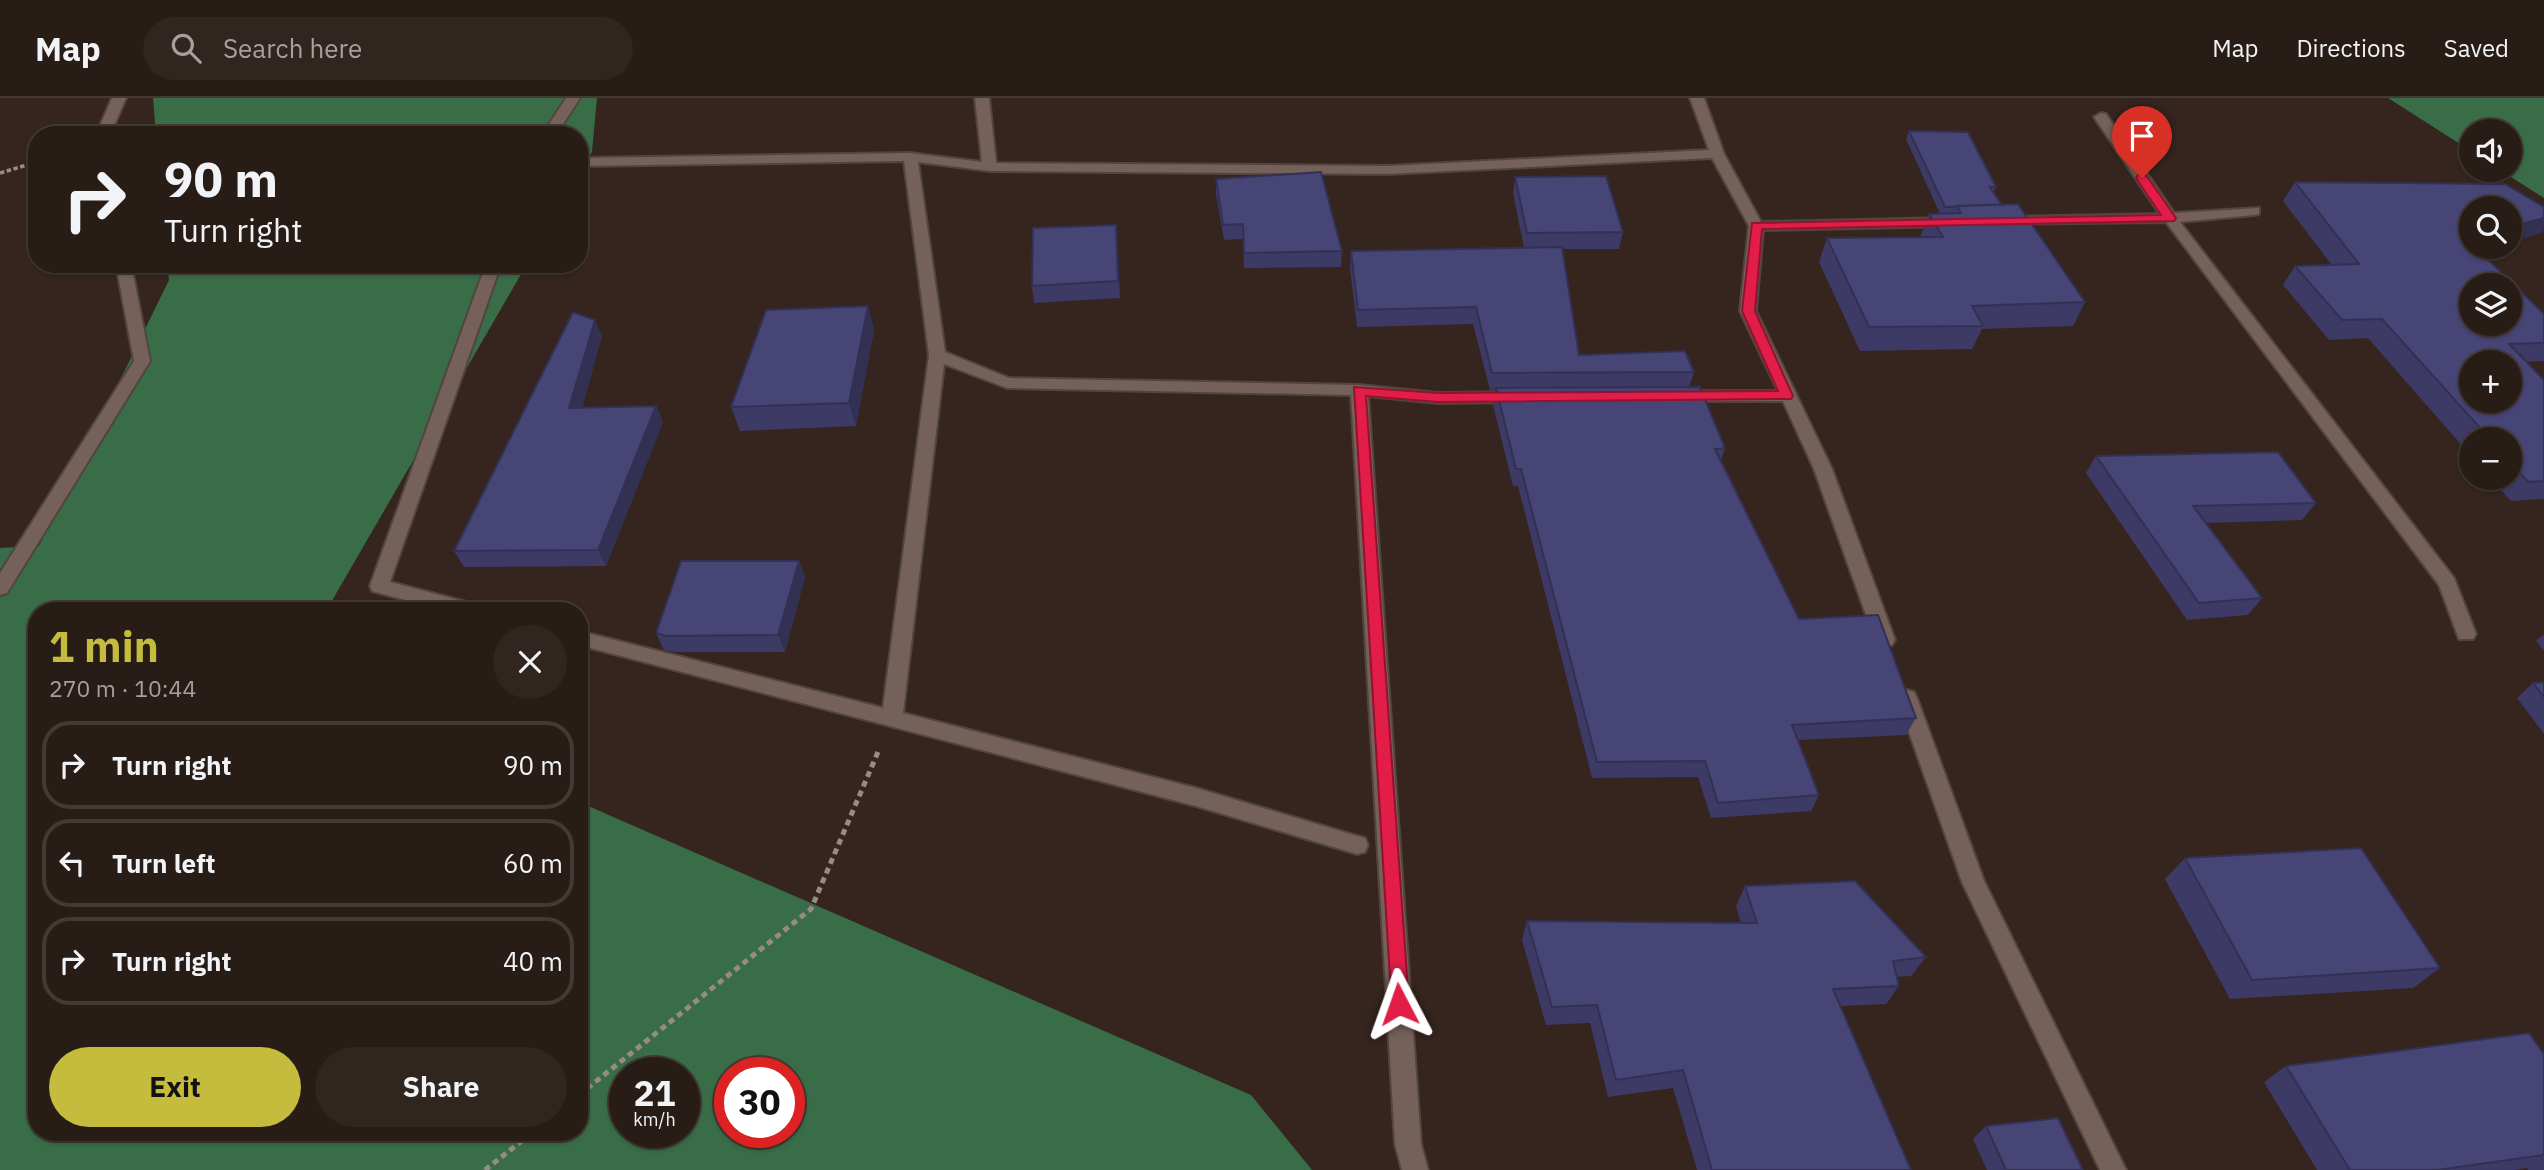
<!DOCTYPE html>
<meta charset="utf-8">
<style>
:root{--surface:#281c16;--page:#30251f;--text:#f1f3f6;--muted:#a5a1a1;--line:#443a35;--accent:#c5bc3d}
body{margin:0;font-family:"IBM Plex Sans",sans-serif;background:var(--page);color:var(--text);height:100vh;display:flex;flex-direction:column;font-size:26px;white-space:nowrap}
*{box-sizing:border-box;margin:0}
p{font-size:23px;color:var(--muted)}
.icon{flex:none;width:38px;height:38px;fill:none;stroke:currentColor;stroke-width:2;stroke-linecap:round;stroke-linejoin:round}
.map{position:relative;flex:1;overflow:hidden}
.details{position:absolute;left:28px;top:504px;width:560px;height:539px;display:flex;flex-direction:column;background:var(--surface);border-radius:28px;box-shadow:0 2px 5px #0004,0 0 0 2px var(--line)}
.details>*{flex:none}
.guide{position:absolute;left:28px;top:28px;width:560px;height:147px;border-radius:28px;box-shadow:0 2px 5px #0004,0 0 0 2px var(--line);background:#281c16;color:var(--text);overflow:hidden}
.fabs{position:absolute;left:2459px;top:21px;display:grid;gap:14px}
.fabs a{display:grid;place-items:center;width:63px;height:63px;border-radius:50%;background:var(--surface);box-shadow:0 2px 5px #0004,0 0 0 2px var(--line);font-size:35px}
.speed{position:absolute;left:609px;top:959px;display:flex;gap:14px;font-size:35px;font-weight:700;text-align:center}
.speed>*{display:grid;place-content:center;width:91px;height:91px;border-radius:50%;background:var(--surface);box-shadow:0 2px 5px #0004,0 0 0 2px var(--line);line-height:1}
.speed small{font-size:18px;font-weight:400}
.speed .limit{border:10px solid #d22;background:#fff;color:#111}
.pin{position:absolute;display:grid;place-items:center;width:60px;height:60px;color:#fff;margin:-72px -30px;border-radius:50% 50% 50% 0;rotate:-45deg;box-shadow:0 0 7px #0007}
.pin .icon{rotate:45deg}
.me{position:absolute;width:77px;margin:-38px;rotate:356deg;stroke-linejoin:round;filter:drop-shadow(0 0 5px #0008)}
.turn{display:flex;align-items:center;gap:24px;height:147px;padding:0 21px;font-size:32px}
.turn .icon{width:91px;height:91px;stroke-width:2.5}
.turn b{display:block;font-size:49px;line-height:60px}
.round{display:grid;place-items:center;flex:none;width:74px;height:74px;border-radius:37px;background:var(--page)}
.head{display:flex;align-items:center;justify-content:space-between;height:119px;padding:0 21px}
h1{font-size:42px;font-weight:800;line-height:52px;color:var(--accent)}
.action{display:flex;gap:14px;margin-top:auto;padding:14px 21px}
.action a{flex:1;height:80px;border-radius:42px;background:var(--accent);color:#111;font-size:28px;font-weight:800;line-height:80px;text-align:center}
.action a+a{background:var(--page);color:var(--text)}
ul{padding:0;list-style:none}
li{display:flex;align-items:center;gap:21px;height:88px;margin:0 14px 10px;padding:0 7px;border:4px solid var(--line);border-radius:28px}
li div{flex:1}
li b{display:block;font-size:26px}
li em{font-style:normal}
header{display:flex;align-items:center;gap:42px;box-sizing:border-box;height:98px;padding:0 35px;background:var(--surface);border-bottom:2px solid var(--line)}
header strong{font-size:33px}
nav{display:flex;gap:38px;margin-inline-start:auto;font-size:24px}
.search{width:490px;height:63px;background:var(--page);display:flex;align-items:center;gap:18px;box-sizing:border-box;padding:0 24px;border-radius:38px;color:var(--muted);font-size:26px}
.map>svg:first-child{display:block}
.forest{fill:#386d47;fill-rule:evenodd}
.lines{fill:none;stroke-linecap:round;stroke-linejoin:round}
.minor-casing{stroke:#52443e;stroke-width:4}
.path-far1{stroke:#988a84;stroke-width:3.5;stroke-dasharray:4.5 2.5;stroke-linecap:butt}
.path{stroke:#988a84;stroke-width:5;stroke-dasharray:6 4.5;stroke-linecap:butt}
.minor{fill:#756159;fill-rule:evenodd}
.wall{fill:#3d3a65;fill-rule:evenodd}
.shaded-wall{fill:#323053}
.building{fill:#474476;stroke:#323053;stroke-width:2;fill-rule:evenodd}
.route{fill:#e11d48;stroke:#92132f;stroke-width:2}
</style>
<header>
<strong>Map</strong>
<div class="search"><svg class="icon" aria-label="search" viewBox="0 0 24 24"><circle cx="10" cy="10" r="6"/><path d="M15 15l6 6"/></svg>Search here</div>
<nav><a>Map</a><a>Directions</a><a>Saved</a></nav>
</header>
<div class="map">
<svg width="2544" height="1072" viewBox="0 0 2544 1072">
<rect width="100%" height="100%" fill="#35251e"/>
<g class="forest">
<path d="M153 0H597L592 54 579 77V37H156Z"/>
<path d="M2388 0H2544V100L2500 72H2510V33H2471V53Z"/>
<path d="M167 166H527L326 513H37V1034H579V704L1251 997 1312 1072H0V450L39 448 169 182ZM625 975H684V1034H625ZM730 975H789V1034H730Z"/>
</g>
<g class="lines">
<defs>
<g id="minor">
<path d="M112 0H126L110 37H96Z"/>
<path d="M566 0H580L556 37H542Z"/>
<path d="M975 0H989L996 65 1387 68 1709 52 1690 0H1704L1724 56 1761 124 1951 120 1958 124 1951 128 1763 132 1756 213 1832 371 1895 542 1892 547H1878L1875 542 1814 371 1783 303H1679L1671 298 1679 293H1778L1740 213 1749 128 1712 60 1387 76 990 73 918 64 945 254 1009 280 1359 287 1438 295 1519 294 1527 299 1519 304 1438 305 1368 298 1421 1046 1428 1072H1402L1395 1046 1351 297 1007 290 944 266 903 615 1196 690 1357 738 1365 740 1368 747 1365 754 1357 756 1196 708 579 547V533L883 610 929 257 904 63 579 68V60L910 55 982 64Z"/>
<path d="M2101 15 2106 16 2174 115 2259 110V116L2254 117 2180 124 2454 480 2476 536 2473 541H2459L2439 487 2166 124 2000 126 1998 123 2005 119 2160 116 2094 19Z"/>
<path d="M116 166H131L150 263 7 495 0 497V475L134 263Z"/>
<path d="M486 166H501L390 484 474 506 483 513H446L372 493 370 488Z"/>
<path d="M1907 592 1914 594 1917 600 1984 783 2126 1072H2100L1962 784 1897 600 1900 594Z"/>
</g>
</defs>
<use href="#minor" class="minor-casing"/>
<path class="path-far1" d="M0 75 37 64"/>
<g class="path">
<path d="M579 997 811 811 878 654"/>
<path d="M485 1072 533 1034"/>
</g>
<use href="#minor" class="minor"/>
</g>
<g class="wall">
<path d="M1909 33 1996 89 1994 94 2002 107 2085 204 2073 228 1982 231 1972 251 1860 253 1819 164 1827 140 1920 139 1929 116H1940L1906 41Z"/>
<path d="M1515 79 1623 134 1619 151H1562L1579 257 1694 274 1689 289 1725 350 1721 362 1799 521 1916 620 1906 637 1798 642 1819 697 1811 713 1711 720 1698 679 1592 680 1518 388H1513L1493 307 1496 292H1490L1473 226 1357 229 1350 170 1351 153 1524 150 1513 95Z"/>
<path d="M1216 81 1342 153 1341 169 1244 170 1243 141 1224 142 1216 97Z"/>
<path d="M2295 84 2505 86 2544 109V131L2541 135 2510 144V110H2471V149H2492L2479 153 2544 216V263L2526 264 2544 282V401L2511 403 2490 380H2510V341H2471V358L2368 240 2329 242 2283 187 2295 168 2332 167 2283 103ZM2471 187H2510V226H2471ZM2471 264H2510V303H2471Z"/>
<path d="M1116 127 1120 200 1034 205 1032 188Z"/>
<path d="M868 208 874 232 856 328 740 333 731 309Z"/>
<path d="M602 238 582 310 656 308 663 324 606 468 464 469 454 453Z"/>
<path d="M2096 358 2316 405 2302 422 2205 425 2262 500 2248 517 2187 522 2086 375Z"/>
<path d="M799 463 805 479 785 554H674L664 552 656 535Z"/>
<path d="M2544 536V553L2536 543Z"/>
<path d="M2544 584V636L2517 600 2533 585Z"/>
<path d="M2185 760 2440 870 2413 890 2230 901 2165 781Z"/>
<path d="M1745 788 1926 859 1911 878 1897 879 1899 888 1886 906 1841 908 1911 1072H1697L1673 990 1608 999 1590 925 1546 927 1522 842 1527 823 1741 825 1736 808Z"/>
<path d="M2544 956V1072H2528L2527 1070 2514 1072H2317L2264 984 2286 968Z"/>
<path d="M1986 1028 2083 1072H1987L1973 1041Z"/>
</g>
<g class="shaded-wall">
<path d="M2544 120V131L2541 135 2510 144V129Z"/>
<path d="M1116 127 1118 143 1120 200 1118 183Z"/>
<path d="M2471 140V149H2492L2453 160 2467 141Z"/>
<path d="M868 208 874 232 856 328 849 305Z"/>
<path d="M595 222 602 238 577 327 569 310Z"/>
<path d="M656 308 663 324 606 468 598 452Z"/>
<path d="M799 463 805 479 785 554 778 537Z"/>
</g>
<g class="building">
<path d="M1909 33 1968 34 1996 89H1990L2002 107 1945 109Z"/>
<path d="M1321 74 1342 153 1244 155 1243 126 1223 127 1216 81Z"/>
<path d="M1606 78 1623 134 1527 135 1515 79Z"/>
<path d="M2295 84 2505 86 2544 109V120L2510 129V110H2471V140L2467 141 2471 145V149H2475L2544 216V245L2509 246 2544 282V383L2528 384 2510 363V341H2490L2382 221 2342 222 2295 168 2359 166ZM2471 187H2510V226H2471ZM2471 264H2510V303H2471Z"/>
<path d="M2018 106 2085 204 1972 208 1983 228 1869 229 1827 140 1943 139 1929 116 1961 115 1957 108Z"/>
<path d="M1116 127 1118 183 1032 188 1033 130Z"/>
<path d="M1562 149 1579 257 1685 253 1694 274 1492 275 1476 209 1358 212 1351 153Z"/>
<path d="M868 208 849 305 731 309 766 212Z"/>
<path d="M573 214 595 222 569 310 656 308 598 452 454 453Z"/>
<path d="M1700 289 1725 350 1715 351 1799 521 1878 517 1916 620 1792 627 1819 697 1718 705 1705 663 1597 664 1521 371H1516L1496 290Z"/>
<path d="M2278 354 2316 405 2193 408 2262 500 2199 505 2096 358Z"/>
<path d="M681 463H799L778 537 666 538 656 535Z"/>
<path d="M2544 584V599L2533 585Z"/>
<path d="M2361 750 2440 870 2252 882 2185 760Z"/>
<path d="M1855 783 1926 859 1893 863 1899 888 1833 891 1911 1072H1712L1683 972 1616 982 1597 907 1552 909 1527 823 1757 825 1745 788Z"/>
<path d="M2529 935 2544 956V1057L2437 1072H2350L2286 968Z"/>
<path d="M2058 1020 2083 1072H2006L1986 1028Z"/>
</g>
<path class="route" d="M2138 77H2146L2176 120 2174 123 1762 131 1755 213 1793 298 1791 301 1438 304 1366 298 1409 906 1406 913 1399 915 1392 913 1354 289 1438 295 1778 293 1742 213 1752 125 2161 117 2136 80Z"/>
</svg>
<div class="fabs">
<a><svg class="icon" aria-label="sound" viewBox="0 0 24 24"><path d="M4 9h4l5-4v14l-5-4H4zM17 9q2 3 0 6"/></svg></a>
<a><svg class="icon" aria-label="search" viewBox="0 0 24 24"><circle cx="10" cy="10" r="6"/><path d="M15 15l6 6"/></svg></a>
<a><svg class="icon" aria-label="layers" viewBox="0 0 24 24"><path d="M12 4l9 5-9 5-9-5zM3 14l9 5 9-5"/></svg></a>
<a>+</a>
<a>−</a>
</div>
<div class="speed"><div>21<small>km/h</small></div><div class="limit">30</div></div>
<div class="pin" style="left:2142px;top:80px;background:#d93025"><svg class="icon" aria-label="arrive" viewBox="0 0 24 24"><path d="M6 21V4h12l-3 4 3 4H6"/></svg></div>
<svg class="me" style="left:1399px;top:906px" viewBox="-20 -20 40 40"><path d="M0-17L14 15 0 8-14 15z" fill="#e11d48" stroke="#fff" stroke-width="4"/></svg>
<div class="guide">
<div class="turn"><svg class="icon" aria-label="right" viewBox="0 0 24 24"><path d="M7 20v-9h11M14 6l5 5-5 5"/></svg><div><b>90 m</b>Turn right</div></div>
</div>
<section class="details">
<div class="head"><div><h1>1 min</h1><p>270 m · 10:44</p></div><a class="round"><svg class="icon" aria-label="close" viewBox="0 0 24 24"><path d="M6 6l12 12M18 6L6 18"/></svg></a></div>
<ul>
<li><svg class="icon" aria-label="right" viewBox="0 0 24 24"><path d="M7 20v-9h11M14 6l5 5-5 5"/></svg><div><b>Turn right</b></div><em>90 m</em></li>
<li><svg class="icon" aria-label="left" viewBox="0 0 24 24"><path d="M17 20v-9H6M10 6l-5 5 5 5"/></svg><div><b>Turn left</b></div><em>60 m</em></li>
<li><svg class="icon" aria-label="right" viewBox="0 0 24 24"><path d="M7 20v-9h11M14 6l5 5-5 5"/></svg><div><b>Turn right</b></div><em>40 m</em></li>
</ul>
<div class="action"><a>Exit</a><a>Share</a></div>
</section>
</div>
